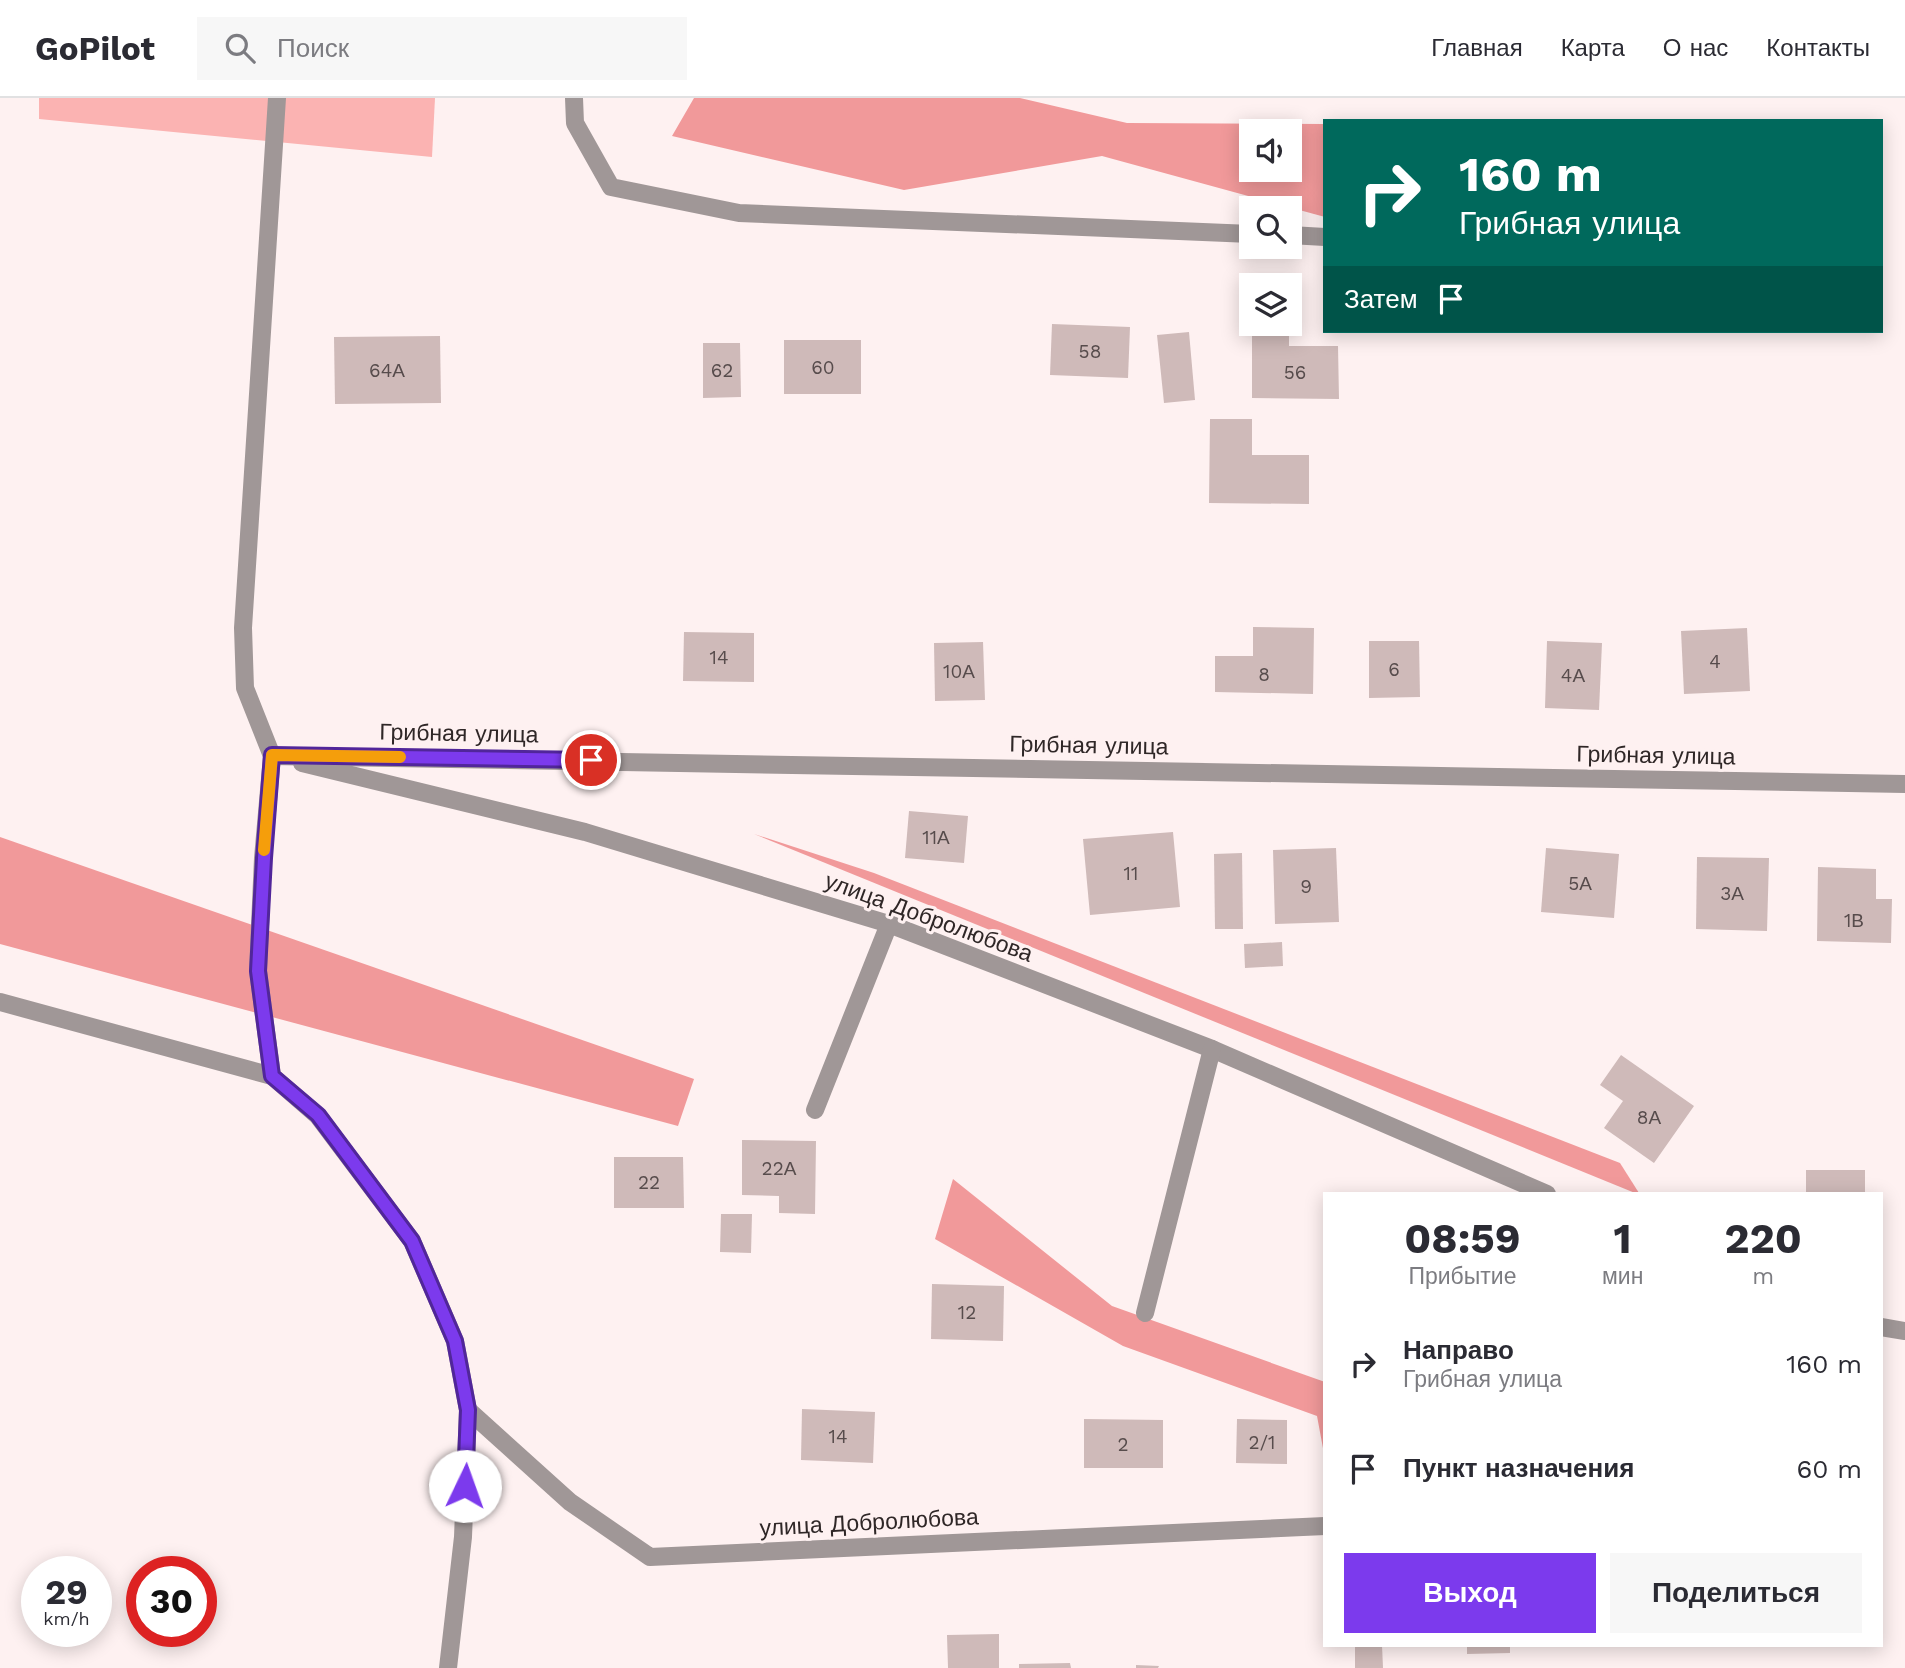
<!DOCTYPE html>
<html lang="ru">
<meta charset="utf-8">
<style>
:root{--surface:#fff;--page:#f7f7f7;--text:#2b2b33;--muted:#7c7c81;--line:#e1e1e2;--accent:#7c3aed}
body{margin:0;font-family:"Work Sans",sans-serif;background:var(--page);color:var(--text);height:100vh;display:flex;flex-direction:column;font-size:26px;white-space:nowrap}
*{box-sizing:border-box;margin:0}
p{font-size:23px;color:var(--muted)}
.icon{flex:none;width:38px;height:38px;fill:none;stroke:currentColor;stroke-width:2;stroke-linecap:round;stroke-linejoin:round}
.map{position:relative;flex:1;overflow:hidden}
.sheet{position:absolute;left:1323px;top:1094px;width:560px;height:455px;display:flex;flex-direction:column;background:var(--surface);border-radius:0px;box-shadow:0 4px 18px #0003}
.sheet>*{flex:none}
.banner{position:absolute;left:1323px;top:21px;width:560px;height:214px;border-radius:0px;box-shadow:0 4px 18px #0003;background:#00695c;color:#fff;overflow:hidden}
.tools{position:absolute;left:1239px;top:21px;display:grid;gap:14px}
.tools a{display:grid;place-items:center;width:63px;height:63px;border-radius:0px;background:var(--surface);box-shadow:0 4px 18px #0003;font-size:35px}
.speed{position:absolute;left:21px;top:1458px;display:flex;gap:14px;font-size:35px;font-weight:700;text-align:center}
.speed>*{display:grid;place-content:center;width:91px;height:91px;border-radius:50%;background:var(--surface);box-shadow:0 4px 18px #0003;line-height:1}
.speed small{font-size:18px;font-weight:400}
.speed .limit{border:10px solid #d22;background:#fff;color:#111}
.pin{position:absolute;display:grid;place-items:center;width:60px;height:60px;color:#fff;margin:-30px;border:4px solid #fff;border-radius:50%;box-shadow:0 2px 7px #0007}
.me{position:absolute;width:77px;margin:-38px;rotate:3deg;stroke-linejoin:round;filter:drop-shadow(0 0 5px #0008)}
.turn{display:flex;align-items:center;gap:24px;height:147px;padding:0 21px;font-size:32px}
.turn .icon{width:91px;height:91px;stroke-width:2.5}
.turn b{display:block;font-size:49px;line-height:60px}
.then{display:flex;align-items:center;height:66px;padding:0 21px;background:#0003;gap:14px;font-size:26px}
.eta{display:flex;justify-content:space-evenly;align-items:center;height:119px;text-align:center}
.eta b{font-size:42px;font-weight:700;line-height:49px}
.button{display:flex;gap:14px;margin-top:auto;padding:14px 21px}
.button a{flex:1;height:80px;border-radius:0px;background:var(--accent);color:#fff;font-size:28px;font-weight:700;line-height:80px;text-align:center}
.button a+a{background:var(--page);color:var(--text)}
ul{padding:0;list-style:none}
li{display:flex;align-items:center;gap:21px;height:105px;padding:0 21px}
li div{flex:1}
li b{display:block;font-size:26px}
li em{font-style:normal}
header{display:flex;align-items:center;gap:42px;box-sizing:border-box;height:98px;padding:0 35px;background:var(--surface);border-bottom:2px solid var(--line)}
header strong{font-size:33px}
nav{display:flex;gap:38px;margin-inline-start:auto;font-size:24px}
.search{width:490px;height:63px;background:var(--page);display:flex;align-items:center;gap:18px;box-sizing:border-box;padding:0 24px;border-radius:0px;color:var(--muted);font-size:26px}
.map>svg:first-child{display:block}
.green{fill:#fbb3b2}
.forest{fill:#f1999a;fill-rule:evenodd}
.building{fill:#cfbab9}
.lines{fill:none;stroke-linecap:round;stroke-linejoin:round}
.minor{stroke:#a09797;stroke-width:18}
.route-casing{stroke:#51269a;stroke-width:18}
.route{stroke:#7c3aed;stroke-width:12}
.slow{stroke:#f59e0b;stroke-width:12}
.labels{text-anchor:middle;stroke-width:6;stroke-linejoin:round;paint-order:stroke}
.number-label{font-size:19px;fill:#574c4c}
.street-label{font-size:23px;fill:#2f2727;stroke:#fef1f1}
</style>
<header>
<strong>GoPilot</strong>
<div class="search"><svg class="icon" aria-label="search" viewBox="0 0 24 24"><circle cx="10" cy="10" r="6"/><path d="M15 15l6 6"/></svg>Поиск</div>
<nav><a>Главная</a><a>Карта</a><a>О нас</a><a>Контакты</a></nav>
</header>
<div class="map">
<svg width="1905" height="1570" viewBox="0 0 1905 1570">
<rect width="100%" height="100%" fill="#fef1f1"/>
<path class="green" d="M39 0H435L432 59 39 21Z"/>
<g class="forest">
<path d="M694 0H1020L1127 25 1325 26V119L1102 58 904 92 672 38ZM1251 33H1290V72H1251Z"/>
<path d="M754 736 874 775 1620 1065 1639 1095H1635Z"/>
<path d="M0 739 694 981 678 1028 0 846Z"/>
<path d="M953 1081 1112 1208 1325 1284V1361L1317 1318 1123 1248 935 1141Z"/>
</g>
<g class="building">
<path d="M1052 226 1130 229 1128 280 1050 277Z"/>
<path d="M1189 234 1195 302 1164 305 1157 237Z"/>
<path d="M1252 234H1289V248H1338L1339 301 1252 300Z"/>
<path d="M440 238 441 305 335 306 334 239Z"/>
<rect x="784" y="242" width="77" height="54"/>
<path d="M703 245H740L741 299 703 300Z"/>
<path d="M1210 321H1252V357H1309V406L1209 405Z"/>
<path d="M1253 529 1314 530 1313 596 1215 594V558H1253Z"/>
<path d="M1747 530 1750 593 1684 596 1681 533Z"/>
<path d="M684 534 754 535V584L683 583Z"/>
<path d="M1369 543H1419L1420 599 1369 600Z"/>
<path d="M1547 543 1602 545 1599 612 1545 610Z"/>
<path d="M983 544 985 602 935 603 934 545Z"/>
<path d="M909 713 968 718 964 765 905 760Z"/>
<path d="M1173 734 1180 809 1090 817 1083 741Z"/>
<path d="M1336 750 1339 824 1275 826 1273 752Z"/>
<path d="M1546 750 1619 756 1614 820 1541 814Z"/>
<path d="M1242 755 1243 831H1215L1214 756Z"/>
<path d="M1697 759 1769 760 1767 833 1696 831Z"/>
<path d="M1818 769 1876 771V801H1892L1891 845 1817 843Z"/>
<path d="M1282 844 1283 868 1245 870 1244 846Z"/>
<path d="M1621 957 1694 1008 1654 1065 1604 1030 1623 1003 1600 987Z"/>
<path d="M742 1042 816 1043 815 1116 779 1115V1098L742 1097Z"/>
<path d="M614 1059H683L684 1110H614Z"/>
<rect x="1806" y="1072" width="59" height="24"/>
<path d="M721 1116H752L751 1155 720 1154Z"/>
<path d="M932 1186 1004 1188 1003 1243 931 1241Z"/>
<path d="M802 1311 875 1314 873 1365 801 1362Z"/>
<path d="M1084 1321 1163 1322V1370H1084Z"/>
<path d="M1237 1321 1287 1322V1366L1236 1365Z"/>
<path d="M999 1536V1570H948L947 1537Z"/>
<path d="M1355 1547H1382L1383 1570H1355Z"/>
<path d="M1467 1547H1510V1555L1467 1556Z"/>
<path d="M1070 1565 1071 1570H1019V1566Z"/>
<path d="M1136 1567 1159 1568 1158 1570H1136Z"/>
</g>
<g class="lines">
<g class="minor">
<path d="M277 0 243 530 245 590 272 658 263 760 258 873 272 978 318 1018 412 1143 455 1243 468 1312 463 1439 448 1570"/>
<path d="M574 0 575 25 611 89 739 115 1251 136"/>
<path d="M1290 137 1325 139"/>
<path d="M272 658 1905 686"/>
<path d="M302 665 585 734 889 826 1212 951 1547 1096"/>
<path d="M0 904 272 978"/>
<path d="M815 1012 889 826"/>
<path d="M1145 1215 1212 951"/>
<path d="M1881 1229 1905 1233"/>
<path d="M468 1312 570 1404 650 1459 1325 1428"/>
</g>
</g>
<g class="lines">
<defs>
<path id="route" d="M465 1388 468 1312 455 1243 412 1143 318 1017 272 978 258 873 264 760 272 657 591 662"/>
</defs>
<use href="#route" class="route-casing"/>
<use href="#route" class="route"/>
<path class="slow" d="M264 752 272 657 400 659"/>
</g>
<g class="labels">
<g class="number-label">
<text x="1090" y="260">58</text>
<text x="823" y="276">60</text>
<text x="387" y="279">64А</text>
<text x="722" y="279">62</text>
<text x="1295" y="281">56</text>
<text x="719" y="566">14</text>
<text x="1715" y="570">4</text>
<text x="1394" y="578">6</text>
<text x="959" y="580">10А</text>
<text x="1264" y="583">8</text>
<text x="1573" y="584">4А</text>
<text x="936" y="746">11А</text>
<text x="1131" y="782">11</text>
<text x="1580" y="792">5А</text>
<text x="1306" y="795">9</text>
<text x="1732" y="802">3А</text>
<text x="1854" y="829">1В</text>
<text x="1649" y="1026">8А</text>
<text x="779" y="1077">22А</text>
<text x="649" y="1091">22</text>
<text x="967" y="1221">12</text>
<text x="838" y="1345">14</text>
<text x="1262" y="1351">2/1</text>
<text x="1123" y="1353">2</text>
</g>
<g class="street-label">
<text transform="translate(459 635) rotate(1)" y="8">Грибная улица</text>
<text transform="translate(1089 647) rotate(1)" y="8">Грибная улица</text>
<text transform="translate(1656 657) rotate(1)" y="8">Грибная улица</text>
<text transform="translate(929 819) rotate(20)" y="8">улица Добролюбова</text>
<text transform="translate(869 1424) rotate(-3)" y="8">улица Добролюбова</text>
</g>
</g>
</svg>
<div class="tools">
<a><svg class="icon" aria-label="sound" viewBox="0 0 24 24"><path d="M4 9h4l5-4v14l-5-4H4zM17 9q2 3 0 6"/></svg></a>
<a><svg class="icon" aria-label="search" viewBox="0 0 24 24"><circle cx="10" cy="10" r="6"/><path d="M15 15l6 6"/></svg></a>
<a><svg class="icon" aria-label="layers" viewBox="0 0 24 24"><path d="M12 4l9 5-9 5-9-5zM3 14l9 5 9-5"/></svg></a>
</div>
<div class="speed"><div>29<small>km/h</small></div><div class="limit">30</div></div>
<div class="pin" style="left:591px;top:662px;background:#d93025"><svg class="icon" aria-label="arrive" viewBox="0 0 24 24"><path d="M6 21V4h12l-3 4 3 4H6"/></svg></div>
<svg class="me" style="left:465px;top:1388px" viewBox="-20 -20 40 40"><circle r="19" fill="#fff"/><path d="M0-13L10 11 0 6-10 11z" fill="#7c3aed"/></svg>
<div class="banner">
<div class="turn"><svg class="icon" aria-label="right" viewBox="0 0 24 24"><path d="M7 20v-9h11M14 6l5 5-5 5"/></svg><div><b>160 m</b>Грибная улица</div></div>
<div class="then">Затем<svg class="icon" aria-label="arrive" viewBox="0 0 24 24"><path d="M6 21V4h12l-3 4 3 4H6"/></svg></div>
</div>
<section class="sheet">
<div class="eta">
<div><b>08:59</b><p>Прибытие</p></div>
<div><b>1</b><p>мин</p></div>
<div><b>220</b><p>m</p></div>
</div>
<ul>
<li><svg class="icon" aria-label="right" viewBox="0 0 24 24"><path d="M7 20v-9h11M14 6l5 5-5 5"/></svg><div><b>Направо</b><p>Грибная улица</p></div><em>160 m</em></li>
<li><svg class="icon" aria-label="arrive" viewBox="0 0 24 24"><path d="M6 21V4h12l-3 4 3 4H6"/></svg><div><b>Пункт назначения</b></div><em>60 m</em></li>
</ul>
<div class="button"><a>Выход</a><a>Поделиться</a></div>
</section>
</div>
